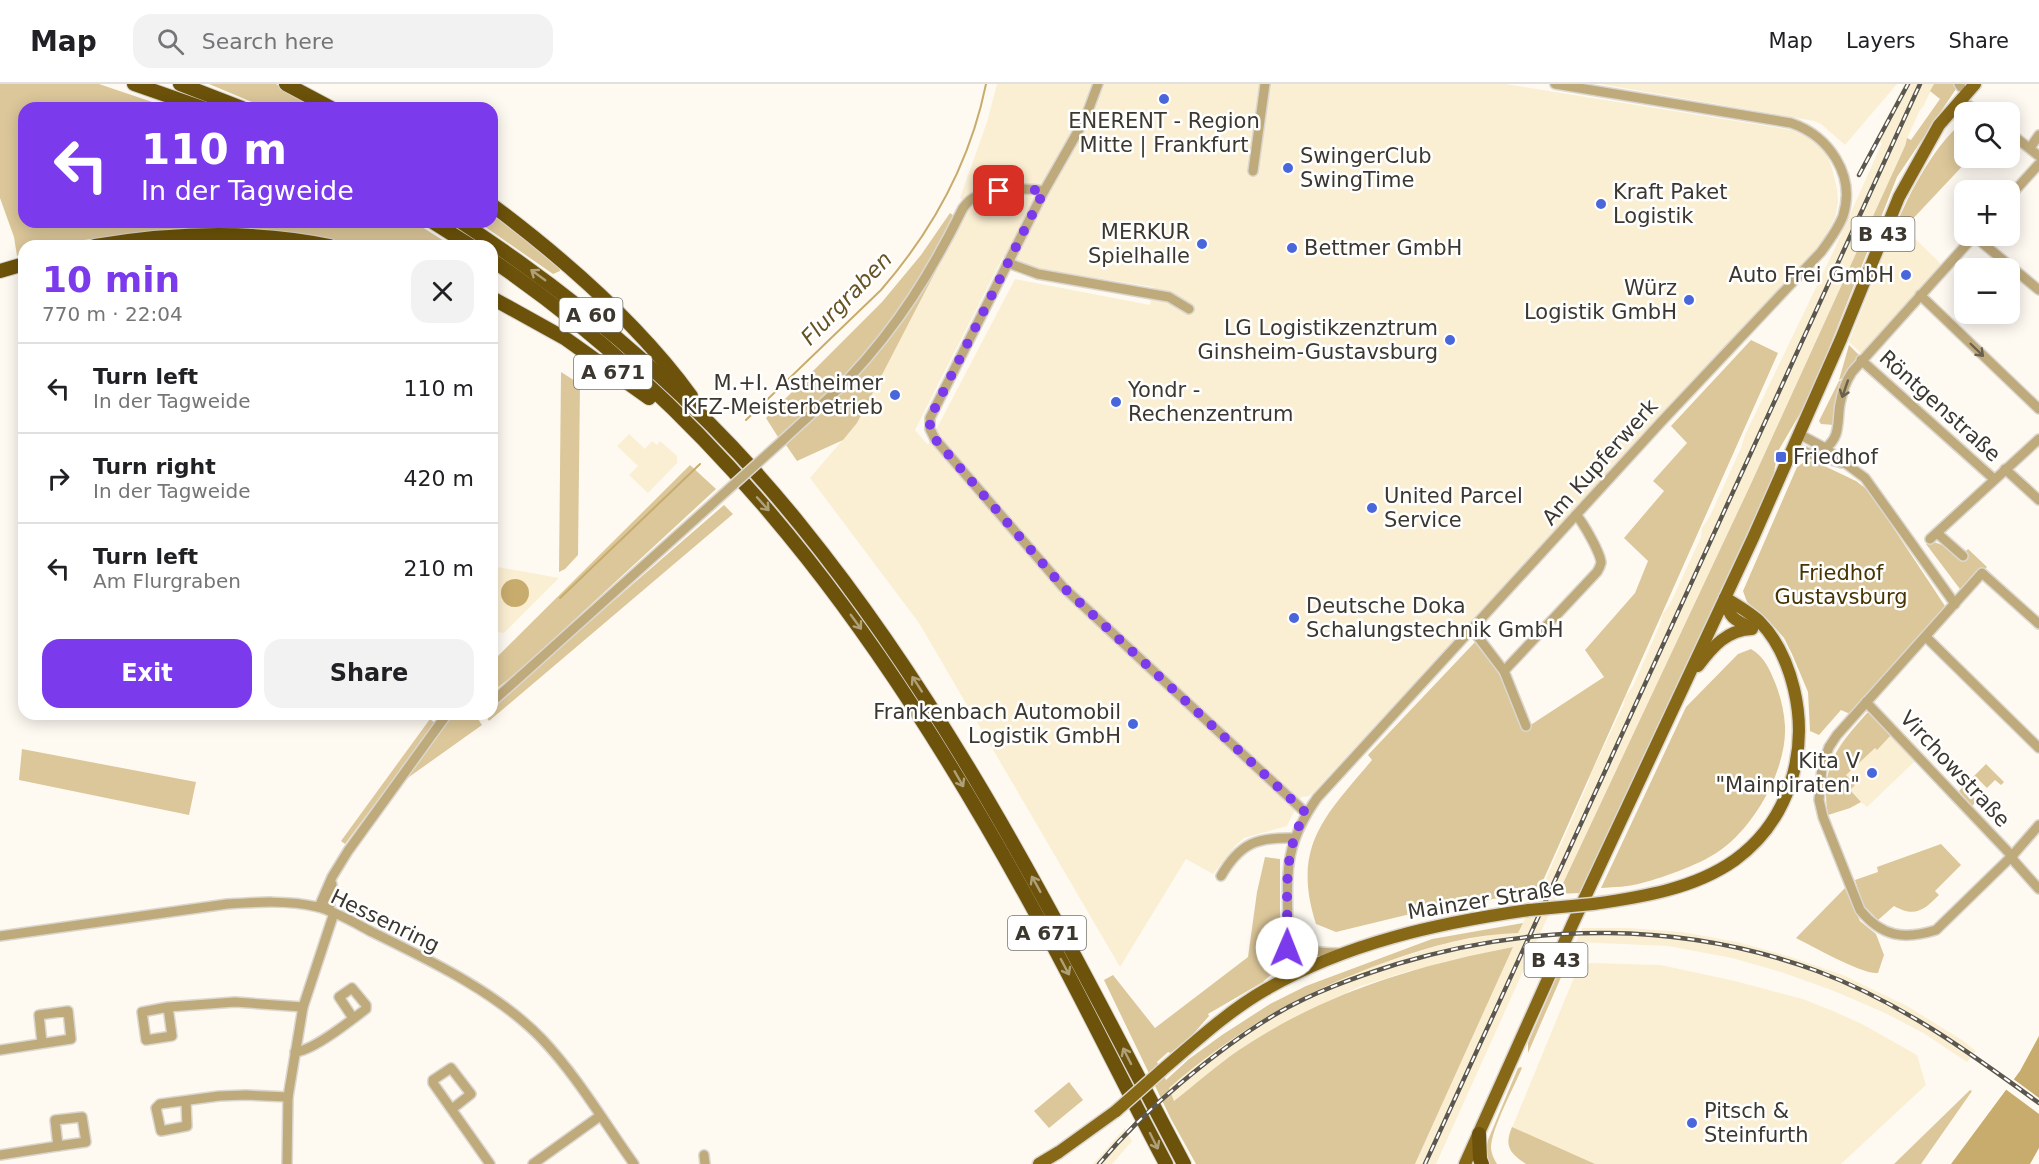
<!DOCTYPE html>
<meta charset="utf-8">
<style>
:root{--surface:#fff;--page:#f2f2f2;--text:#202124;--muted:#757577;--line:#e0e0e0;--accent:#7c3aed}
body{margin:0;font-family:"DejaVu Sans",sans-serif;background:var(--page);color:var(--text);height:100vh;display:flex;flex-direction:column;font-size:22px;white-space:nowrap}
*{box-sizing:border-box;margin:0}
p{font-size:20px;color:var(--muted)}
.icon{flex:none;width:33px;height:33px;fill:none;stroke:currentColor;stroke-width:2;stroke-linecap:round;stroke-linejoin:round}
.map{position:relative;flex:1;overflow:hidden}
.details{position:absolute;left:18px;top:156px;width:480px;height:480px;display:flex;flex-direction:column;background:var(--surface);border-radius:18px;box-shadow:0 3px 15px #0003}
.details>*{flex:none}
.hud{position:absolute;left:18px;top:18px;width:480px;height:126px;border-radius:18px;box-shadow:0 3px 15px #0003;background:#7c3aed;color:#fff;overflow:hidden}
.buttons{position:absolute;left:1954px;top:18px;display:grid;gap:12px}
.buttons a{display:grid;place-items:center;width:66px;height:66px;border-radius:12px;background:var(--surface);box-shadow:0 3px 15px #0003;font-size:30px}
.pin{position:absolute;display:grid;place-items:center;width:51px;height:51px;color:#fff;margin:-26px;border-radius:12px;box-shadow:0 3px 9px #0006}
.me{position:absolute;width:66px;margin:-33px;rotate:1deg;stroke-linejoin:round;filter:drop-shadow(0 0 4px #0008)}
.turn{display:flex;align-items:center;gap:21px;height:126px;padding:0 24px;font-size:27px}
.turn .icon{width:78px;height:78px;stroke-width:2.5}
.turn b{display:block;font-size:42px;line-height:51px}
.round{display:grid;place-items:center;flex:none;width:63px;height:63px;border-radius:18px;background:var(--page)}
.summary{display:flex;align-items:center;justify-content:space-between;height:102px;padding:0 24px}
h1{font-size:36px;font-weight:600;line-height:45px;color:var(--accent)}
.action{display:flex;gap:12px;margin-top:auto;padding:12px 24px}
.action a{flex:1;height:69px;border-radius:18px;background:var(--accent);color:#fff;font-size:24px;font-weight:600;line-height:69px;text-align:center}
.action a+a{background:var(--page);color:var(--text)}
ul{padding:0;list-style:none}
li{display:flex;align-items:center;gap:18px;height:90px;padding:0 24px;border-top:2px solid var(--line)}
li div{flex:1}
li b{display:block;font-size:22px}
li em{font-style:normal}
header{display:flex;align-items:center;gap:36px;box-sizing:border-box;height:84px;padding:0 30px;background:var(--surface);border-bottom:2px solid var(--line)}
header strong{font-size:28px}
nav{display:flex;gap:33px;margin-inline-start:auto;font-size:21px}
.search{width:420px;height:54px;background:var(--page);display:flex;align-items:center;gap:15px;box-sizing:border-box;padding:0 21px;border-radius:18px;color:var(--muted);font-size:22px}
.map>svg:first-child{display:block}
.built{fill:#fbefd3;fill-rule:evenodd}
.green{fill:#dcc79a}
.water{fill:#c8ac6d}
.pier{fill:#fefaf2}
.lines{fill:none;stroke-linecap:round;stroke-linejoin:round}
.stream{stroke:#c8ac6d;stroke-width:2}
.minor-casing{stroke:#dbd7cf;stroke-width:12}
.major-casing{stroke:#dbd7cf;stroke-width:15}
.highway-casing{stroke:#dbd7cf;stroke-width:16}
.minor{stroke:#bfaa7c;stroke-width:9}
.major{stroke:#866817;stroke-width:12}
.highway{stroke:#6c520a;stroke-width:14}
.rail-casing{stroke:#5b574f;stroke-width:4.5}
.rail{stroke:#fff;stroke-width:2;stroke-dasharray:7;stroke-linecap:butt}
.minor-bridge-casing{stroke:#dbd7cf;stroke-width:12;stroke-linecap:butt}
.major-bridge-casing{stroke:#dbd7cf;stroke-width:15;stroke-linecap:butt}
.minor-bridge{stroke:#bfaa7c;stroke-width:9}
.major-bridge{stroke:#866817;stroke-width:12}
.oneway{stroke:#aea078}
.oneway2{stroke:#6a604b}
.route{stroke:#7c3aed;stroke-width:10;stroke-dasharray:0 18}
.poi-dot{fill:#4967db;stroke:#fff;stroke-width:2}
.labels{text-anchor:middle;stroke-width:5;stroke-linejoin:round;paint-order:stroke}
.shield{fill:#fff;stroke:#76746e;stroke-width:1.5}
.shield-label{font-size:20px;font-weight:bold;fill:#3c3830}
.poi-label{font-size:21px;fill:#3c3830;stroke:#fff;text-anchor:start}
.street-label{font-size:21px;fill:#3c3830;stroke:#fff}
.park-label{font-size:21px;fill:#473400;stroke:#fff}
.water-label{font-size:22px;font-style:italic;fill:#675323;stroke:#fff}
</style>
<header>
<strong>Map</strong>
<div class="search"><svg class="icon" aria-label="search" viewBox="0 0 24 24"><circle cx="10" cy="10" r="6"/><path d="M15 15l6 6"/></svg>Search here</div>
<nav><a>Map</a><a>Layers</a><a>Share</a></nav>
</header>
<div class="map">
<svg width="2039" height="1080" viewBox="0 0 2039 1080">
<rect width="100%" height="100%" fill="#fefaf2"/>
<g class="built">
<path d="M997 0H1506L1792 46 1811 55 1826 69 1832 84 1837 105 1838 118 1835 134 1821 159 1809 173 1659 332 1314 708 1309 712 1301 713 1287 742 1244 754 1236 761 1213 790 1186 775 1120 883 919 539 810 394 857 339 969 123 960 114 987 38ZM1003 173 1045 186 1153 203 1150 221 1015 195 928 361 915 346Z"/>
<path d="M1600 0H1897L1845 61 1821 40 1814 37Z"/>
<path d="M1904 0H1934L1923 23 1920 26 1905 59V62L1749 404 1558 810 1436 1080H1415L1512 863 1409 887 1361 902 1318 922 1277 943 1238 967 1174 1017 1168 1004 1193 982 1228 956 1274 927 1314 906 1356 888 1446 859 1497 850 1518 849 1538 808H1540L1589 697 1590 692 1624 620 1625 613 1633 602 1661 538 1662 531 1670 520 1701 453 1702 444 1710 432 1741 364 1745 351 1835 164 1882 59 1876 55Z"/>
<path d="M1905 145 1942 181 1862 270 1849 258 1889 157H1892Z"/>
<path d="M629 350 645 365 652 357 657 361 660 357 677 372V379L648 409 629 391 638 382 617 362Z"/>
<path d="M492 482 559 494 504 549 492 547Z"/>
<path d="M1867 629H1870L1915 677 1867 723 1861 718 1850 724 1828 731 1826 717 1827 703 1832 676 1841 659Z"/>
<path d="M1582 844H1629L1682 848 1737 858 1788 872 1843 891 1907 922 1962 956 1976 967 1967 978 1925 950 1885 929 1834 907 1781 888 1732 874 1668 862 1576 858Z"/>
<path d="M1590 879 1661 881 1735 897 1803 915 1833 927 1862 940 1917 971 1926 1001 1841 1080H1526L1511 1067 1508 1059 1509 1051 1575 891Z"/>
<path d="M1125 1044 1132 1057 1112 1080H1093Z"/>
</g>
<g class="green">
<path d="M0 0H99L170 24H24V138H414L452 162H360L318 152 238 144 164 146 84 156 57 162H24V170L17 172 14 153 0 114Z"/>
<path d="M209 0H276L320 24H266Z"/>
<path d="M1934 0H1955L1956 5 1897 93 1818 292 1805 321 1774 374 1776 378 1773 394 1580 809 1558 810 1749 404 1905 62 1907 54 1911 56 1940 15 1930 7Z"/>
<path d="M1965 35V74H1970L1892 157H1889C1908 112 1928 69 1965 35Z"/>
<path d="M969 123 857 339 843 356 797 377 786 361 864 282 919 212Z"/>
<path d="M492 126 559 182 560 187 553 190 478 138H492Z"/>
<path d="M950 129 954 132 944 155 899 229 845 293 778 353 766 334 882 218 921 171Z"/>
<path d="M1751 256 1778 269 1538 808 1435 824 1336 848 1316 840C1291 762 1325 732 1372 676L1368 671 1476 557 1500 590 1523 646 1604 593 1585 566 1635 509 1648 477 1624 454 1664 407 1653 397 1687 359 1671 342Z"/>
<path d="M1849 261 1860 272 1844 293 1839 296Z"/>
<path d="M561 288 580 300 578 471 565 485 559 488Z"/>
<path d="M1843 296 1834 325V341L1821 340 1819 337 1839 297Z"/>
<path d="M1814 377 1856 397 1869 407 1945 522 1942 528 1850 630 1841 626 1819 651 1810 647 1808 608 1792 570 1784 554 1769 537 1747 518 1743 507 1797 383 1804 378Z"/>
<path d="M690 381 716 405 519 587 492 608V578Z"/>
<path d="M724 421 733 430 489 637 485 630H492V622Z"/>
<path d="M1931 457 1945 462 1960 473 1968 465 1987 483 1963 509 1926 460Z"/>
<path d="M1751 565C1765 573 1770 586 1776 601 1781 614 1784 627 1785 642 1787 684 1756 740 1722 765 1704 779 1665 793 1642 799 1629 803 1615 803 1601 804L1686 623 1738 570Z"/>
<path d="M1867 629H1870L1891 651 1877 666 1875 664 1846 691 1855 701 1850 706 1861 718 1850 724 1828 731C1820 683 1837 663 1867 629Z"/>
<path d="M453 630H475L482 641 402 698Z"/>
<path d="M430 635 435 639 345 760 341 757Z"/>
<path d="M22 665 196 698 189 731 19 696Z"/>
<path d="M1986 680 2004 698 2001 701 1995 696 1987 704 1978 695 1967 706 1977 717 1972 722 1959 707Z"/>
<path d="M1941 760 1961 781 1935 807 1939 811C1924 826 1915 834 1894 822L1878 836 1863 821 1855 796 1878 788 1877 783Z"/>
<path d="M1265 773 1280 775V869L1277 885 1263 898 1208 930 1209 932 1187 957 1170 969 1168 968 1157 978 1166 996 1189 975 1222 951 1270 920 1306 902 1432 855 1523 839 1518 849C1474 850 1431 862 1389 877 1304 907 1237 945 1169 1004L1174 1017C1196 1000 1217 981 1239 966 1324 909 1414 882 1513 863L1415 1080H1196L1171 1035 1104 896 1113 891 1155 944 1248 873 1257 808Z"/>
<path d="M1845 804 1860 837 1876 850 1884 871 1878 889C1863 891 1812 862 1796 854Z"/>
<path d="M1570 862 1569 875 1528 969V959Z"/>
<path d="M1521 983 1522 984C1514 1003 1492 1044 1491 1063 1491 1069 1494 1075 1497 1080H1489L1486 1067 1488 1056 1518 984Z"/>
<path d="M1069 998 1083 1016 1049 1044 1034 1027Z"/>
<path d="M1970 1006 1972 1007 1921 1080H1894Z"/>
<path d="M1512 1043 1595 1080H1526C1510 1069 1504 1063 1512 1043Z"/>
</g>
<g class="water">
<circle cx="515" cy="509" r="14"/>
<path d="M2039 952V1064L2030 1080H1951L2020 987Z"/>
</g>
<path class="pier" d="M2012 994 2039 1014V1030L2004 1004Z"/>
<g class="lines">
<g class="stream">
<path d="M746 336 881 206C933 146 970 79 986 0"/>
<path d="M560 514 700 380"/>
</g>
<defs>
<g id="minor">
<path d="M1959 0 1961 3"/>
<path d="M1960 16 1979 28"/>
<path d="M2010 49 2039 72"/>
<path d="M2030 64 2039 51"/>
<path d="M1253 87 1265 0"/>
<path d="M1044 107 930 334V345L935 355 1063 503 1306 729"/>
<path d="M2010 112 2039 80"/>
<path d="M1974 152 2039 206"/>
<path d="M1008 179 1038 190 1169 213 1189 225"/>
<path d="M1920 211 2039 325"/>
<path d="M1861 276 1994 395"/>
<path d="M1799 350 1825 364 1865 394 1955 520"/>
<path d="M782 357C804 336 828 316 849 294 898 242 932 187 963 124 966 120 969 116 973 114 989 105 1026 103 1044 107L1085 35 1098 0"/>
<path d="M1793 363 1816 372 1842 379"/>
<path d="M1825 364C1841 354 1837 336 1840 320 1842 309 1846 297 1852 288L1974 152"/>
<path d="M2005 385 2039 416"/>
<path d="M1937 449 1963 472"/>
<path d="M1930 455 2039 355"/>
<path d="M2039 540 1982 489 1837 651 1829 663 1822 683 1819 716 1823 733 1860 826C1882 853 1904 856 1936 846L2012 772 2039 741"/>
<path d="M1472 545 1504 587 1597 488C1599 485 1600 483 1601 479 1601 470 1583 438 1576 431"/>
<path d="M1926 553 2039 664"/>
<path d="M1504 587 1526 642"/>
<path d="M492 618 711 421"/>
<path d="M1866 618 2012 772 2014 777 2039 805"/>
<path d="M1221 792C1240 759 1257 753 1294 754"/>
<path d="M319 823 332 793 348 767 447 630"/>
<path d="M329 827 332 800"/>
<path d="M1289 844C1297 867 1317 869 1339 869"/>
<path d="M0 852 227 820C257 818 288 816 318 823 337 828 355 839 372 848 429 876 497 908 542 955 577 992 604 1038 634 1080"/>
<path d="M1292 892C1285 875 1288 859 1288 842 1287 787 1284 761 1317 714L1662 337 1821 168C1829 157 1838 145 1843 132 1856 91 1829 52 1791 39L1555 0"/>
<path d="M1292 892 1299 879 1292 855"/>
<path d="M168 923 172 952 146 956 142 928 168 923 235 918 303 923"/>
<path d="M0 966 71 955 68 927 39 931 42 959"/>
<path d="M295 968C313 967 350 937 366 925V921L352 904 339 913 353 934"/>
<path d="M186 1017 187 1042 161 1047 156 1024 160 1020 219 1012 246 1011 288 1013"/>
<path d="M452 1025 471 1010 451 984 433 996V999L490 1080"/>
<path d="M82 1033 86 1058 58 1062 55 1036Z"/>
<path d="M0 1071 58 1062"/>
<path d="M704 1071 705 1080"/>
<path d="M287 1080 288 1013 303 923 334 829"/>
<path d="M533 1080 600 1032"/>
</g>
<g id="major">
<path d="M1725 514C1729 534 1734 536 1752 544"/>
<path d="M1698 582C1713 562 1727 546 1752 545"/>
<path d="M1593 820C1642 813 1694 805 1735 776 1789 737 1809 668 1794 605 1788 580 1778 556 1759 537 1749 528 1737 521 1725 514"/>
<path d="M1161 987C1194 959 1227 928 1265 906 1346 859 1438 839 1529 826"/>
<path d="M1039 1080 1059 1068 1116 1027"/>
<path d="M1465 1080 1573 839 1753 454 1841 255 1899 113 1939 41 1975 0"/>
</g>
<g id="highway">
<path d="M134 0 203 24"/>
<path d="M180 0 242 24"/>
<path d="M286 0 331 24"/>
<path d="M492 121C564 175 638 239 691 312"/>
<path d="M433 138 471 162"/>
<path d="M461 138C589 222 706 323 802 443 959 637 1068 860 1184 1080"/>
<path d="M95 162C172 149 252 146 330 162"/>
<path d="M492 176C739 344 902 582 1042 841 1085 920 1124 1001 1166 1080"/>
<path d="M0 187 24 180"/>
<path d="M492 214 566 255 649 314"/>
<path d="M1479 1050 1480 1075 1482 1080"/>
</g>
</defs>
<use href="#minor" class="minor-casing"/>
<use href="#major" class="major-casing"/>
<use href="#highway" class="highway-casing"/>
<use href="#minor" class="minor"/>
<use href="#major" class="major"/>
<use href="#highway" class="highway"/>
<defs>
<g id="rail">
<path d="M1859 91 1908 0"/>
<path d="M1099 1080C1124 1050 1152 1023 1182 998 1212 973 1242 950 1276 930 1313 908 1356 893 1397 880 1535 838 1681 837 1817 887 1900 918 1969 968 2039 1019"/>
<path d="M1425 1080 1920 0"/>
</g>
</defs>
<use href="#rail" class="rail-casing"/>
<use href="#rail" class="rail"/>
<defs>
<path id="minor-bridge" d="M711 421 782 357"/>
<g id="major-bridge">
<path d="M1529 826 1593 820"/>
<path d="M1116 1027 1161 987"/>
</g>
</defs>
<use href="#minor-bridge" class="minor-bridge-casing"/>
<use href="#major-bridge" class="major-bridge-casing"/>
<use href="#minor-bridge" class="minor-bridge"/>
<use href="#major-bridge" class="major-bridge"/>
</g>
<defs><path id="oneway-shaft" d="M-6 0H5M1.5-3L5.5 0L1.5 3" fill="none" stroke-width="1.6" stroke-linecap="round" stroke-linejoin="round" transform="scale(1.5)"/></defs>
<g class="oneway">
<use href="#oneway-shaft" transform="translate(538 191) rotate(-144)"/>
<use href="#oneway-shaft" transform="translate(763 420) rotate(48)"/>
<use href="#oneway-shaft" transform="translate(856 538) rotate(54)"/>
<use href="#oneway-shaft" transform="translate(917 600) rotate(-123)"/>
<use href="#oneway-shaft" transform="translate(959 695) rotate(60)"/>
<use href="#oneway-shaft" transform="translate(1036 800) rotate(-119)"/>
<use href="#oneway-shaft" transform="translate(1065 883) rotate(62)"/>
<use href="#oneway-shaft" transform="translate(1127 972) rotate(-117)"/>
<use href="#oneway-shaft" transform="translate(1154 1057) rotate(63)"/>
</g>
<g class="oneway2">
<use href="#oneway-shaft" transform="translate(1977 266) rotate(44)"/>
<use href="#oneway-shaft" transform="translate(1845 305) rotate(109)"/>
</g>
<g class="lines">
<path class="route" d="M999 107 1026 105 1044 107 930 334V345L935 355 1063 503 1306 729C1280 770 1289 818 1287 864"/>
</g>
<g class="poi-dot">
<circle cx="1164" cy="15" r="6"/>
<circle cx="1288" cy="84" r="6"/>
<circle cx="1601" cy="120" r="6"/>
<circle cx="1202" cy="160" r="6"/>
<circle cx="1292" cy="164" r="6"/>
<circle cx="1906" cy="191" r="6"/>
<circle cx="1689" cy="216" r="6"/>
<circle cx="1450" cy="256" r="6"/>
<circle cx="895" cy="311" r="6"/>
<circle cx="1116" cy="318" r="6"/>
<rect x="1775" y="367" width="12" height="12" rx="3"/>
<circle cx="1372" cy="424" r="6"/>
<circle cx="1294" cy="534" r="6"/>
<circle cx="1133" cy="640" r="6"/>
<circle cx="1872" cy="689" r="6"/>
<circle cx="1692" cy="1039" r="6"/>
</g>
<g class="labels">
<g class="shield">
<rect x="1851.5" y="133" width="63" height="34" rx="4.5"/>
<rect x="559.5" y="214" width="63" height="34" rx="4.5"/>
<rect x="574" y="271" width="78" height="34" rx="4.5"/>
<rect x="1008" y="832" width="78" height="34" rx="4.5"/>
<rect x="1524.5" y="859" width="63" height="34" rx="4.5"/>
</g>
<g class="shield-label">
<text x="1883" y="157">B 43</text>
<text x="591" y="238">A 60</text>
<text x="613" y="295">A 671</text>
<text x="1047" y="856">A 671</text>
<text x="1556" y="883">B 43</text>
</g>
<g class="poi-label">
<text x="1164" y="44" text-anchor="middle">ENERENT - Region<tspan x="1164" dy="24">Mitte | Frankfurt</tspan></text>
<text x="1300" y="79">SwingerClub<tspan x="1300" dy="24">SwingTime</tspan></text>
<text x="1613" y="115">Kraft Paket<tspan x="1613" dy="24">Logistik</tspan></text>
<text x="1190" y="155" text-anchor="end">MERKUR<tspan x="1190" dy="24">Spielhalle</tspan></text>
<text x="1304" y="171">Bettmer GmbH</text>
<text x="1894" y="198" text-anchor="end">Auto Frei GmbH</text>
<text x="1677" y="211" text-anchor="end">Würz<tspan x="1677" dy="24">Logistik GmbH</tspan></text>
<text x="1438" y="251" text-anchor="end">LG Logistikzenztrum<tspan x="1438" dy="24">Ginsheim-Gustavsburg</tspan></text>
<text x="883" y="306" text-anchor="end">M.+I. Astheimer<tspan x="883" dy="24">KFZ-Meisterbetrieb</tspan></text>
<text x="1128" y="313">Yondr -<tspan x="1128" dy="24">Rechenzentrum</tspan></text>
<text x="1793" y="380">Friedhof</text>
<text x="1384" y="419">United Parcel<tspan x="1384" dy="24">Service</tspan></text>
<text x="1306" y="529">Deutsche Doka<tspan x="1306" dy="24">Schalungstechnik GmbH</tspan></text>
<text x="1121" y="635" text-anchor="end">Frankenbach Automobil<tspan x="1121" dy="24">Logistik GmbH</tspan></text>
<text x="1860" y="684" text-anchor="end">Kita V<tspan x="1860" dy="24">"Mainpiraten"</tspan></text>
<text x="1704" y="1034">Pitsch &amp;<tspan x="1704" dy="24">Steinfurth</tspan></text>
</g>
<g class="street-label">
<text transform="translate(1940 322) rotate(42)" y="7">Röntgenstraße</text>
<text transform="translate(1600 378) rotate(-48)" y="7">Am Kupferwerk</text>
<text transform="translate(1955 685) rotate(47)" y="7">Virchowstraße</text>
<text transform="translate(1486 816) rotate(-9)" y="7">Mainzer Straße</text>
<text transform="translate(385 837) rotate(26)" y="7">Hessenring</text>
</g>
<g class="park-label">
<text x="1841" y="496">Friedhof<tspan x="1841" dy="24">Gustavsburg</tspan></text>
</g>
<g class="water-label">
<text transform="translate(846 214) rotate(-46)" y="8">Flurgraben</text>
</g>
</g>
</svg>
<div class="buttons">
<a><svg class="icon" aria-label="search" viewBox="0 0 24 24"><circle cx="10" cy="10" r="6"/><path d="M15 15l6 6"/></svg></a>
<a>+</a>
<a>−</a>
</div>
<div class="pin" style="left:999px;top:107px;background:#d93025"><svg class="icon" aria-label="arrive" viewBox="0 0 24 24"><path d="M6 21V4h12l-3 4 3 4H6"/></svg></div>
<svg class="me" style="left:1287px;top:864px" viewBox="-20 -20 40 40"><circle r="19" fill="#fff"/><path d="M0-13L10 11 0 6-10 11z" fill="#7c3aed"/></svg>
<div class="hud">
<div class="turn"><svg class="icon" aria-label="left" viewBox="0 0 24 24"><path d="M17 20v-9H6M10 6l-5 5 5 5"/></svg><div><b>110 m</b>In der Tagweide</div></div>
</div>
<section class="details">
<div class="summary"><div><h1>10 min</h1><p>770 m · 22:04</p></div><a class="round"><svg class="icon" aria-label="close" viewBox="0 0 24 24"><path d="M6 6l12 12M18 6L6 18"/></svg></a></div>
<ul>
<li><svg class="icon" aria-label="left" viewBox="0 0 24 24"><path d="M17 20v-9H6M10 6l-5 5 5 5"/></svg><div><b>Turn left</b><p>In der Tagweide</p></div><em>110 m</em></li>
<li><svg class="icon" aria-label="right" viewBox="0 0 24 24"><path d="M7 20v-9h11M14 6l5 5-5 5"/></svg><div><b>Turn right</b><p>In der Tagweide</p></div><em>420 m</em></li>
<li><svg class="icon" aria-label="left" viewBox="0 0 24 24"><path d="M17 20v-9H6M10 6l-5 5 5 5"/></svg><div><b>Turn left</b><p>Am Flurgraben</p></div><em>210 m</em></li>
</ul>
<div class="action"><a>Exit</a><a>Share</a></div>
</section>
</div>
